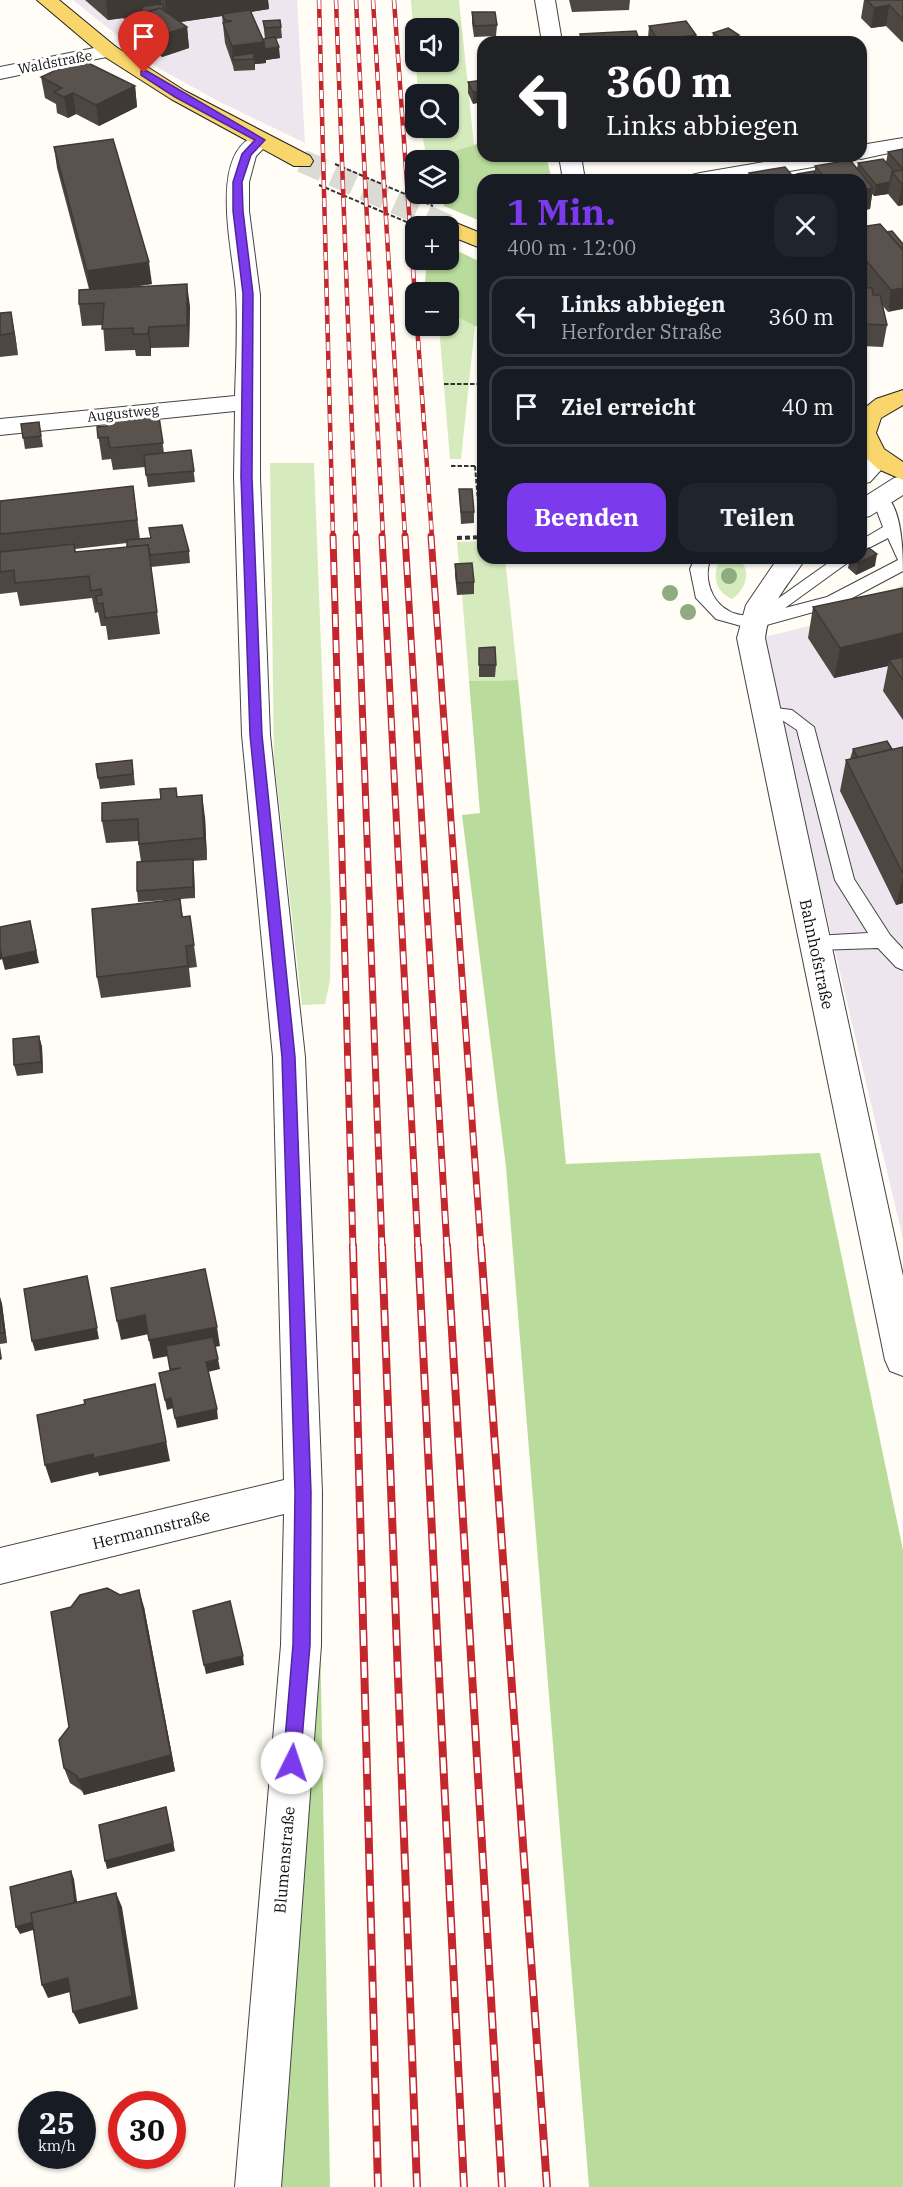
<!DOCTYPE html>
<html lang="de">
<meta charset="utf-8">
<style>
:root{--surface:#171b24;--page:#20242c;--text:#f1f3f6;--muted:#9ea1a6;--line:#363941;--accent:#7c3aed}
body{margin:0;font-family:"IBM Plex Serif",serif;background:var(--page);color:var(--text);height:100vh;display:flex;flex-direction:column;font-size:22px;white-space:nowrap}
*{box-sizing:border-box;margin:0}
p{font-size:20px;color:var(--muted)}
.icon{flex:none;width:33px;height:33px;fill:none;stroke:currentColor;stroke-width:2;stroke-linecap:round;stroke-linejoin:round}
.map{position:relative;flex:1;overflow:hidden}
.side{position:absolute;left:477px;top:174px;width:390px;height:390px;display:flex;flex-direction:column;background:var(--surface);border-radius:18px;box-shadow:0 2px 4px #0004}
.side>*{flex:none}
.top-card{position:absolute;left:477px;top:36px;width:390px;height:126px;border-radius:18px;box-shadow:0 2px 4px #0004;background:#202124;color:#fff;overflow:hidden}
.controls{position:absolute;left:405px;top:18px;display:grid;gap:12px}
.controls a{display:grid;place-items:center;width:54px;height:54px;border-radius:12px;background:var(--surface);box-shadow:0 2px 4px #0004;font-size:30px}
.speed{position:absolute;left:18px;top:2091px;display:flex;gap:12px;font-size:30px;font-weight:700;text-align:center}
.speed>*{display:grid;place-content:center;width:78px;height:78px;border-radius:50%;background:var(--surface);box-shadow:0 2px 4px #0004;line-height:1}
.speed small{font-size:15px;font-weight:400}
.speed .limit{border:9px solid #d22;background:#fff;color:#111}
.pin{position:absolute;display:grid;place-items:center;width:51px;height:51px;color:#fff;margin:-62px -26px;border-radius:50% 50% 50% 0;rotate:-45deg;box-shadow:0 0 6px #0007}
.pin .icon{rotate:45deg}
.me{position:absolute;width:66px;margin:-33px;rotate:4deg;stroke-linejoin:round;filter:drop-shadow(0 0 4px #0008)}
.turn{display:flex;align-items:center;gap:21px;height:126px;padding:0 30px;font-size:27px}
.turn .icon{width:78px;height:78px;stroke-width:2.5}
.turn b{display:block;font-size:42px;line-height:51px}
.round{display:grid;place-items:center;flex:none;width:63px;height:63px;border-radius:18px;background:var(--page)}
.headline{display:flex;align-items:center;justify-content:space-between;height:102px;padding:0 30px}
h1{font-size:36px;font-weight:800;line-height:45px;color:var(--accent)}
.primary-button{display:flex;gap:12px;margin-top:auto;padding:12px 30px}
.primary-button a{flex:1;height:69px;border-radius:18px;background:var(--accent);color:#fff;font-size:24px;font-weight:800;line-height:69px;text-align:center}
.primary-button a+a{background:var(--page);color:var(--text)}
ul{padding:0;list-style:none}
li{display:flex;align-items:center;gap:18px;height:81px;margin:0 12px 9px;padding:0 18px;border:3px solid var(--line);border-radius:18px}
li div{flex:1}
li b{display:block;font-size:22px}
li em{font-style:normal}
.map>svg:first-child{display:block}
.industrial{fill:#eee6ef}
.green{fill:#d5ebbd}
.forest{fill:#b9dc9c}
.lines{fill:none;stroke-linecap:round;stroke-linejoin:round}
.primary-tunnel{stroke:#dbdad3;stroke-width:23;stroke-dasharray:23 11;stroke-linecap:butt}
.lane-casing{stroke:#444;stroke-width:2}
.street-casing{stroke:#444;stroke-width:2}
.primary-casing{stroke:#222;stroke-width:2}
.path-far1{stroke:#333;stroke-width:2;stroke-dasharray:4.5 2;stroke-linecap:butt}
.path{stroke:#333;stroke-width:4;stroke-dasharray:5 3;stroke-linecap:butt}
.lane{fill:#fff;fill-rule:evenodd}
.street{fill:#fff;fill-rule:evenodd}
.primary{fill:#f9d66b;fill-rule:evenodd}
.rail-far2-casing{stroke:#c4262e;stroke-width:4.5}
.rail-far1-casing{stroke:#c4262e;stroke-width:7}
.rail-casing{stroke:#c4262e;stroke-width:8}
.rail-far2{stroke:#fff;stroke-width:3;stroke-dasharray:9;stroke-linecap:butt}
.rail-far1{stroke:#fff;stroke-width:4.5;stroke-dasharray:13;stroke-linecap:butt}
.rail{stroke:#fff;stroke-width:5;stroke-dasharray:16;stroke-linecap:butt}
.tree{fill:#8dad7f}
.wall{fill:#4d4742;fill-rule:evenodd}
.shaded-wall{fill:#3f3936}
.building{fill:#5a524d;stroke:#3f3936;stroke-width:1.5}
.route{fill:#7c3aed;stroke:#51269a;stroke-width:1.5}
.labels{text-anchor:middle;stroke-width:6;stroke-linejoin:round;paint-order:stroke}
.far-street-label{font-size:14px;fill:#111;stroke:#fff}
.street-label{font-size:16px;fill:#111;stroke:#fff}
</style>
<div class="map">
<svg width="903" height="2187" viewBox="0 0 903 2187">
<rect width="100%" height="100%" fill="#fffdf5"/>
<g class="industrial">
<path d="M73 0H297L305 143 220 102 158 68Z"/>
<path d="M903 584V1239L761 638 853 615Z"/>
</g>
<g class="green">
<path d="M411 0H459L474 145 427 160 421 128H448V94H418L416 62H448V28H416L415 57Z"/>
<path d="M449 313 475 326 461 459H450L439 326H448Z"/>
<path d="M270 463H314L331 908 330 980 325 1004 302 1005 274 759Z"/>
<path d="M483 541V558H505L518 680 469 681 462 594 474 593 460 575 457 542Z"/>
<path d="M735 558C754 567 746 590 732 599 715 592 711 573 721 559Z"/>
</g>
<g class="forest">
<path d="M483 142V156H546L552 180H483V222L444 206 439 194H448V160H427Z"/>
<path d="M449 247 483 263V326H475L449 313 448 292H424L427 260H448Z"/>
<path d="M518 680 566 1164 820 1153 903 1550V2187H589L506 1167 462 815 480 813 469 681Z"/>
<path d="M320 1628 330 2187H279Z"/>
</g>
<g class="lines">
<path class="primary-tunnel" d="M302 161 448 226"/>
<defs>
<g id="lane">
<path d="M880 493C902 499 903 553 903 571L839 605 752 629 716 619 696 598 690 569 695 558H711C703 576 710 601 729 611 735 615 745 615 752 617L835 558H854L785 608 827 597 898 560 888 538 861 552V540L883 527 872 498Z"/>
<path d="M767 707 792 710 814 727 854 879 890 935 903 949V970L896 967 878 948 815 950 808 948 805 943 808 938 815 936 868 933 835 880 797 730 782 720 761 717 758 713 761 709Z"/>
</g>
<g id="street">
<path d="M535 0H555L562 42H542Z"/>
<path d="M109 45 116 47 119 51 116 55 0 79V67Z"/>
<path d="M261 134 269 135 272 140 256 156 249 182V211L260 295V477L270 735 305 1057 322 1492 321 1645 281 2187H235L281 1645 284 1514 0 1584V1548L284 1480 273 1057 242 735 234 477 235 411 0 435V419L235 396C236 362 238 328 236 294 234 254 205 147 261 134Z"/>
<path d="M903 138V150L861 159 853 156H861V145Z"/>
<path d="M559 156H581L585 180H563Z"/>
<path d="M799 156H847L844 161 836 163 737 180H689L692 175 700 173Z"/>
<path d="M878 451 887 454 891 459 870 482 861 484V462L869 454Z"/>
<path d="M903 476V495L870 516 861 518V499L894 478Z"/>
<path d="M778 558H806C787 587 770 601 765 638L903 1276V1376L890 1371 885 1360 737 638 746 605Z"/>
</g>
<g id="primary">
<path d="M37 0H59L116 47 185 91 310 156 313 161 310 166H294L171 99 102 55Z"/>
<path d="M456 223 483 234V249L448 235 447 226Z"/>
<path d="M903 390V405L881 418 876 433 884 449 903 462V480L878 469 861 453V411L876 399Z"/>
</g>
</defs>
<use href="#lane" class="lane-casing"/>
<use href="#street" class="street-casing"/>
<use href="#primary" class="primary-casing"/>
<g class="path-far1">
<path d="M335 164 433 206"/>
<path d="M319 185 416 226"/>
<path d="M444 384H483"/>
<path d="M451 466H483"/>
<path d="M475 466 481 537"/>
<path d="M474 537H483"/>
</g>
<path class="path" d="M457 538 483 537"/>
<use href="#lane" class="lane"/>
<use href="#street" class="street"/>
<use href="#primary" class="primary"/>
<defs>
<g id="rail-far2">
<path d="M319 0 333 537"/>
<path d="M336 0 356 537"/>
<path d="M356 0 383 537"/>
<path d="M373 0 405 537"/>
<path d="M394 0 432 537"/>
</g>
<g id="rail-far1">
<path d="M333 536 353 1248"/>
<path d="M356 536 382 1248"/>
<path d="M382 536 418 1248"/>
<path d="M405 536 447 1248"/>
<path d="M431 536 481 1248"/>
</g>
<g id="rail">
<path d="M353 1246 378 2187"/>
<path d="M382 1246 417 2187"/>
<path d="M418 1246 464 2187"/>
<path d="M447 1246 502 2187"/>
<path d="M481 1246 547 2187"/>
</g>
</defs>
<use href="#rail-far2" class="rail-far2-casing"/>
<use href="#rail-far1" class="rail-far1-casing"/>
<use href="#rail" class="rail-casing"/>
<use href="#rail-far2" class="rail-far2"/>
<use href="#rail-far1" class="rail-far1"/>
<use href="#rail" class="rail"/>
</g>
<g class="tree">
<circle cx="729" cy="576" r="8"/>
<circle cx="670" cy="593" r="8"/>
<circle cx="688" cy="612" r="8"/>
</g>
<g class="wall">
<path d="M85 0H268L269 9 251 12 263 39H265L263 21 281 27 282 38 276 39 280 58 266 60V63L255 64V70L234 71 233 66 225 43 222 16 180 22 187 27 189 48 162 57 153 51 147 53 137 46 136 39 135 38V36L127 30 125 19 133 18 134 17 108 20Z"/>
<path d="M569 0H630L629 10 572 12Z"/>
<path d="M864 0H903V42H902L886 26 871 28 861 18Z"/>
<path d="M472 12 497 25 496 36 474 37 472 23Z"/>
<path d="M649 26 695 42 579 41 580 34 639 40H650L648 37Z"/>
<path d="M713 33 738 42H712Z"/>
<path d="M41 77 135 86 137 107 99 126 76 114 68 118 57 113 56 104 45 98Z"/>
<path d="M483 80 473 104 468 93V82Z"/>
<path d="M54 147 152 284 130 287 190 306 189 347 151 348V356H136L135 350 105 351 103 325 82 326 79 304 89 289 57 168Z"/>
<path d="M903 149V205L898 206 888 194 874 196 872 194 870 209 861 180H796L797 174 815 171V166L857 168 858 163 886 162 888 152Z"/>
<path d="M749 173 796 180H748Z"/>
<path d="M861 227 887 232 903 244 888 312 883 306 887 325 883 347 861 346V287L867 288 861 280Z"/>
<path d="M0 313 15 334 18 355 0 357Z"/>
<path d="M158 410 164 453 191 450 195 482 148 487 145 467 113 470 111 459 102 460 97 427 107 426Z"/>
<path d="M39 422 43 447 25 449 21 424Z"/>
<path d="M133 486 140 539 189 551 190 563 151 567 160 634 108 640 106 626H101L98 612 95 613 92 598 20 606 17 592 0 594V501ZM127 543V547L76 552 75 549Z"/>
<path d="M459 489 474 512V523L461 524Z"/>
<path d="M850 558H861L875 566 856 575 848 568Z"/>
<path d="M455 564 474 582V594L457 595 455 575Z"/>
<path d="M903 588V720L883 691 888 666 834 678 808 638 813 607Z"/>
<path d="M479 648 496 665 495 677H479Z"/>
<path d="M903 747V903L896 905 840 791 846 760 850 759 853 749H892Z"/>
<path d="M132 760 135 785 100 789 98 778Z"/>
<path d="M178 797 205 817 207 860 193 861 194 871 195 898 138 902 137 891 141 862 138 841 106 843 102 821Z"/>
<path d="M180 899 183 917 190 916 193 938 197 967 189 968 191 987 101 998 97 977Z"/>
<path d="M39 1036 42 1047 43 1073 17 1076 14 1065Z"/>
<path d="M0 1297 2 1304 7 1343 0 1344Z"/>
<path d="M120 1595 144 1607 175 1771 84 1795 82 1791 70 1783 64 1768 69 1727Z"/>
</g>
<g class="shaded-wall">
<path d="M106 0H161L162 12 108 20Z"/>
<path d="M165 0H268L269 9 167 24 151 30 153 51 147 53 145 32 166 13Z"/>
<path d="M889 5 886 26 871 28 874 8Z"/>
<path d="M187 27 189 48 162 57 159 36Z"/>
<path d="M696 35 695 42H658V40Z"/>
<path d="M739 35 738 42H724V40Z"/>
<path d="M264 42 279 47 280 58 266 60V63L255 64V70L254 59 233 60 232 46Z"/>
<path d="M135 86 137 107 99 126 96 105Z"/>
<path d="M483 91V102L473 104V92Z"/>
<path d="M73 93 76 114 68 118 64 97Z"/>
<path d="M668 156H685L668 159Z"/>
<path d="M890 182 888 194 874 196 876 185Z"/>
<path d="M902 184H903V205L898 206Z"/>
<path d="M873 188 870 209 861 211V190Z"/>
<path d="M149 262 152 284 90 293 87 271Z"/>
<path d="M187 284 190 306 189 347 187 325Z"/>
<path d="M903 288V309L888 312 891 290Z"/>
<path d="M11 312 15 334 18 355 14 333Z"/>
<path d="M149 327 151 348V356L148 334Z"/>
<path d="M877 554 875 566 856 575 858 563Z"/>
<path d="M903 633V662L889 660 888 666 834 678 840 648Z"/>
<path d="M202 795 205 817 207 860 204 838Z"/>
<path d="M193 859 194 871 195 898 193 887Z"/>
<path d="M903 877V903L896 905Z"/>
<path d="M30 921 39 963 5 970 2 959 0 960V948Z"/>
<path d="M39 1036 42 1047 43 1073 41 1062Z"/>
<path d="M87 1276 99 1339 35 1351 32 1341Z"/>
<path d="M0 1297 2 1304 7 1343 4 1333Z"/>
<path d="M145 1315 149 1334 121 1340 117 1321Z"/>
<path d="M217 1327 220 1346 153 1359 149 1340Z"/>
<path d="M0 1346 2 1359 0 1360Z"/>
<path d="M218 1359 220 1369 208 1372 206 1362Z"/>
<path d="M155 1384 170 1461 99 1476 98 1472 51 1483 45 1465 93 1454Z"/>
<path d="M171 1398 173 1408 167 1410 165 1400Z"/>
<path d="M217 1409 218 1419 177 1428 175 1418Z"/>
<path d="M139 1590 144 1607 175 1771 84 1795 78 1780Z"/>
<path d="M243 1656 244 1665 206 1674 204 1665Z"/>
<path d="M166 1807 175 1851 107 1869 105 1861Z"/>
<path d="M71 1871 74 1879 79 1916 20 1934 16 1927Z"/>
<path d="M116 1893 122 1907 138 2009 79 2024 73 2012Z"/>
<path d="M68 1978 74 1991 48 1998 42 1985Z"/>
</g>
<g class="building">
<path d="M867 0H903V19L889 5 874 8Z"/>
<path d="M162 4 165 11 160 8 138 15 144 6Z"/>
<path d="M160 8 187 27 159 36 151 30 145 32 135 26 141 23 133 17Z"/>
<path d="M250 10 264 42 232 46 223 23 232 21 225 20 222 14Z"/>
<path d="M472 12H495L497 25 474 26Z"/>
<path d="M133 18V25L125 19Z"/>
<path d="M280 20 281 27 265 28 263 21Z"/>
<path d="M686 21 696 35 658 40 659 42H640L639 40H658L649 26Z"/>
<path d="M728 28 739 35 724 40 713 33Z"/>
<path d="M636 31 640 42H573L582 41 580 34Z"/>
<path d="M275 37 279 47 265 49 264 42 263 39Z"/>
<path d="M254 53V59L233 60V56Z"/>
<path d="M80 59 135 86 96 105 73 93 64 97 54 92 62 88 41 77Z"/>
<path d="M483 80V91L473 92 468 82Z"/>
<path d="M113 139 149 262 87 271 54 147Z"/>
<path d="M903 149V169L888 152Z"/>
<path d="M883 159 895 172H892L890 182 876 185 858 163Z"/>
<path d="M850 160 873 188 861 190V180H827L815 166Z"/>
<path d="M785 167 796 180H755L749 173Z"/>
<path d="M903 170V184H902L892 172Z"/>
<path d="M815 171 814 176 817 180H802L797 174Z"/>
<path d="M712 176 716 180H687Z"/>
<path d="M880 224 903 250V288L891 290 861 254V227Z"/>
<path d="M892 231 903 244V250L887 232Z"/>
<path d="M187 284V325L149 327 148 334H133V328L102 329 104 303 79 304V290Z"/>
<path d="M861 287 872 288 873 295H880L887 325 861 324Z"/>
<path d="M11 312 14 333 0 335V313Z"/>
<path d="M158 410 163 443 110 448 108 437 98 438 97 427 107 426 106 416Z"/>
<path d="M39 422 41 436 23 438 21 424Z"/>
<path d="M191 450 194 471 146 475 144 455Z"/>
<path d="M133 486 137 520 0 534V501Z"/>
<path d="M459 489H472L474 512H461Z"/>
<path d="M182 525 189 551 150 555 148 545 127 547V540L151 538 149 528Z"/>
<path d="M74 544 75 552 148 545 157 612 105 618 103 603 97 604 96 596 102 595 101 589 91 591 89 576 15 583 14 570 0 572V552Z"/>
<path d="M869 548 877 554 858 563 852 558H861V552Z"/>
<path d="M472 563 474 582 457 583 455 564Z"/>
<path d="M903 588V633L840 648 813 607Z"/>
<path d="M495 647 496 665H479V648Z"/>
<path d="M903 657V680L889 660Z"/>
<path d="M887 741 892 749 858 758 853 749Z"/>
<path d="M903 747V874L846 760Z"/>
<path d="M132 760 133 774 98 778 96 764Z"/>
<path d="M176 788 177 797 202 795 204 838 139 844 138 819 102 821V803L161 799 160 789Z"/>
<path d="M193 859V887L137 891V862Z"/>
<path d="M180 899 182 917 190 916 194 945 186 946 188 966 97 977 92 909Z"/>
<path d="M30 921 36 951 2 958 0 948V927Z"/>
<path d="M39 1036 41 1062 14 1065 13 1039Z"/>
<path d="M205 1269 217 1327 149 1340 145 1315 117 1321 111 1288Z"/>
<path d="M87 1276 97 1328 32 1341 24 1289Z"/>
<path d="M0 1301 4 1333H0Z"/>
<path d="M213 1337 218 1359 206 1362 217 1409 175 1418 171 1398 165 1400 159 1373 181 1368 170 1369 166 1346Z"/>
<path d="M155 1384 166 1442 94 1458 93 1454 45 1465 37 1415 85 1404 84 1400Z"/>
<path d="M107 1588 120 1595 139 1590 171 1755 78 1780 77 1776 64 1768 59 1740 69 1727 51 1612 71 1607 80 1595Z"/>
<path d="M230 1601 243 1656 204 1665 193 1611Z"/>
<path d="M166 1807 173 1843 105 1861 99 1825Z"/>
<path d="M71 1871 75 1903 31 1913 33 1922 16 1927 10 1887Z"/>
<path d="M116 1893 132 1996 73 2012 68 1978 42 1985 31 1913Z"/>
</g>
<path class="route" d="M141 71H147L265 140 251 155 242 182 243 211 253 294 252 477 262 735 295 1057 311 1492 310 1645 300 1763 298 1769 292 1771 286 1769 283 1763 293 1645 295 1492 282 1057 250 735 241 477 243 294 233 211V182L242 154 255 140 175 97 141 75Z"/>
<g class="labels">
<g class="far-street-label">
<text transform="translate(55 62) rotate(-11)" y="5">Waldstraße</text>
<text transform="translate(123 413) rotate(-6)" y="5">Augustweg</text>
</g>
<g class="street-label">
<text transform="translate(817 954) rotate(78)" y="6">Bahnhofstraße</text>
<text transform="translate(151 1529) rotate(-14)" y="6">Hermannstraße</text>
<text transform="translate(284 1860) rotate(-85)" y="6">Blumenstraße</text>
</g>
</g>
</svg>
<div class="controls">
<a><svg class="icon" aria-label="sound" viewBox="0 0 24 24"><path d="M4 9h4l5-4v14l-5-4H4zM17 9q2 3 0 6"/></svg></a>
<a><svg class="icon" aria-label="search" viewBox="0 0 24 24"><circle cx="10" cy="10" r="6"/><path d="M15 15l6 6"/></svg></a>
<a><svg class="icon" aria-label="layers" viewBox="0 0 24 24"><path d="M12 4l9 5-9 5-9-5zM3 14l9 5 9-5"/></svg></a>
<a>+</a>
<a>−</a>
</div>
<div class="speed"><div>25<small>km/h</small></div><div class="limit">30</div></div>
<div class="pin" style="left:144px;top:73px;background:#d93025"><svg class="icon" aria-label="arrive" viewBox="0 0 24 24"><path d="M6 21V4h12l-3 4 3 4H6"/></svg></div>
<svg class="me" style="left:292px;top:1763px" viewBox="-20 -20 40 40"><circle r="19" fill="#fff"/><path d="M0-13L10 11 0 6-10 11z" fill="#7c3aed"/></svg>
<div class="top-card">
<div class="turn"><svg class="icon" aria-label="left" viewBox="0 0 24 24"><path d="M17 20v-9H6M10 6l-5 5 5 5"/></svg><div><b>360 m</b>Links abbiegen</div></div>
</div>
<section class="side">
<div class="headline"><div><h1>1 Min.</h1><p>400 m · 12:00</p></div><a class="round"><svg class="icon" aria-label="close" viewBox="0 0 24 24"><path d="M6 6l12 12M18 6L6 18"/></svg></a></div>
<ul>
<li><svg class="icon" aria-label="left" viewBox="0 0 24 24"><path d="M17 20v-9H6M10 6l-5 5 5 5"/></svg><div><b>Links abbiegen</b><p>Herforder Straße</p></div><em>360 m</em></li>
<li><svg class="icon" aria-label="arrive" viewBox="0 0 24 24"><path d="M6 21V4h12l-3 4 3 4H6"/></svg><div><b>Ziel erreicht</b></div><em>40 m</em></li>
</ul>
<div class="primary-button"><a>Beenden</a><a>Teilen</a></div>
</section>
</div>
